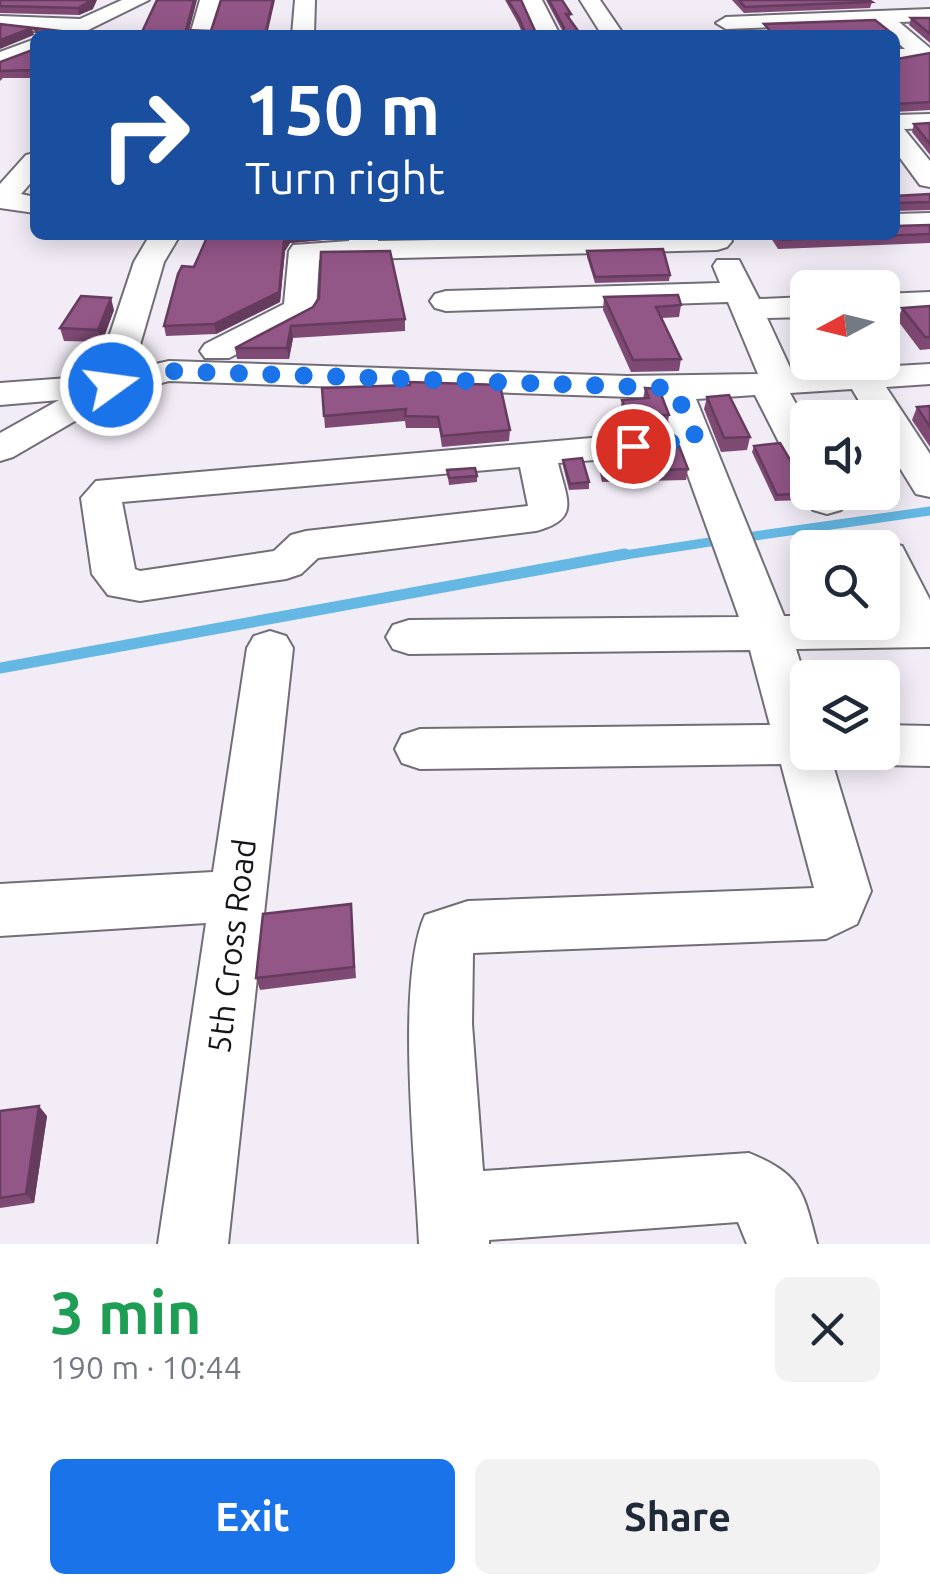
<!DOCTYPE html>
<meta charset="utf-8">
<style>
:root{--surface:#fff;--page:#f2f2f3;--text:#1f2937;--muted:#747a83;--accent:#1a73e8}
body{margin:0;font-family:Ubuntu,sans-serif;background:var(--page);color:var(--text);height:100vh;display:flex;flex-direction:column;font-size:38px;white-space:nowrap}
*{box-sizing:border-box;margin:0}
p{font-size:32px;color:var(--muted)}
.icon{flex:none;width:55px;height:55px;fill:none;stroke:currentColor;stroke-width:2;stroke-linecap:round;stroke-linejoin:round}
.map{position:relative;height:1244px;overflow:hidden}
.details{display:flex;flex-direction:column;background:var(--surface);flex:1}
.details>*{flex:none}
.guide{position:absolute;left:30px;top:30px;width:870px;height:210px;border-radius:15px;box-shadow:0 5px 25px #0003;background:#1a4fa0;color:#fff;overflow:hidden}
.needle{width:65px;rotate:263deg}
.buttons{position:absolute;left:790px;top:270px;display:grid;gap:20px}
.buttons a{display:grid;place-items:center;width:110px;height:110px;border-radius:15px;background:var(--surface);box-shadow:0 5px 25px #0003;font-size:50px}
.pin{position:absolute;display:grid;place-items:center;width:85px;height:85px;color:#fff;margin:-42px;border:5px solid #fff;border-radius:50%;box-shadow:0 2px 10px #0007}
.me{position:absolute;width:110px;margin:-55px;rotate:76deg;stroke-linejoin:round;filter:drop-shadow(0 0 8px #0008)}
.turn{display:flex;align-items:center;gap:35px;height:210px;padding:0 50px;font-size:45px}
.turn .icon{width:130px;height:130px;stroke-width:2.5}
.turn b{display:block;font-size:70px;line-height:85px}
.round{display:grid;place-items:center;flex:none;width:105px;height:105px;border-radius:15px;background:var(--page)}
.headline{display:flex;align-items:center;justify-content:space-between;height:170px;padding:0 50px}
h1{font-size:60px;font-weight:700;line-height:75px;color:#1e9e55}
.action{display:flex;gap:20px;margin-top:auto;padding:20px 50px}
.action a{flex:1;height:115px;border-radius:15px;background:var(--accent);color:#fff;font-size:40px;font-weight:700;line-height:115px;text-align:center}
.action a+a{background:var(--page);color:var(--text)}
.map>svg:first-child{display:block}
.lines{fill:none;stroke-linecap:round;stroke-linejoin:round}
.stream-far1{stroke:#64b8e3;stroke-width:9}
.stream{stroke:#64b8e3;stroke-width:11}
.minor-casing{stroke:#726d76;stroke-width:4}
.minor{fill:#fff;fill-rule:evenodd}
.wall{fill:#7e4a74}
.shaded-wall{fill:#663c5e}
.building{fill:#925687;stroke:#663c5e;stroke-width:2.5}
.route{stroke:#1a73e8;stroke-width:18;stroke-dasharray:0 32.4}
.labels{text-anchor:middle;stroke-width:8;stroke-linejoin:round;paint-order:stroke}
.near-street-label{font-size:32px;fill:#161418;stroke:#fff}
</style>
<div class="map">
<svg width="930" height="1244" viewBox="0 0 930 1244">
<rect width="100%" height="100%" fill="#f2ecf6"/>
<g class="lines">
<g class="stream-far1">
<path d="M740 538 930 511"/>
<path d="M612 557 723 540"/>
</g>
<path class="stream" d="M0 668 625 554"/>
<defs>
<g id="minor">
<path d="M122 0H149L78 35 0 28V16L80 19Z"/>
<path d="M200 0H220L212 35H190Z"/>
<path d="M295 0H315L314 35H292Z"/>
<path d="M522 0H542L560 35H538Z"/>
<path d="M580 0H600L624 35H602Z"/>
<path d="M930 9V21L899 22 930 48V59L895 63V49H905L895 40V35H889L875 23 726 29 716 23 726 17Z"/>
<path d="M35 39V54L0 67V52Z"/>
<path d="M930 114V128L904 129 930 161V187L920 185 895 151V115Z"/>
<path d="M35 153V178L21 194 35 197V213L0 208V184L26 155Z"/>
<path d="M930 213V231L895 232V214Z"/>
<path d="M150 235H180L164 262 133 369 169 361 627 376 758 374 728 302 446 311 435 308 430 301 435 294 446 291 720 283 713 266 717 260H739L759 299 808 297V317L767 318 792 372 930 364V384L886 387 930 454V497L916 494 882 439V418H869L852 389 790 393 808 426V474L794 470 789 462 755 395 696 399 784 616H808V622H882V615H893L882 592V548H871L887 542 902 546 930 600V647L796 649 808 687V752H829L871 891 857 924 826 939 473 953 472 1024 483 1171 749 1153C802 1175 803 1191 817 1244H747L738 1222 489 1240V1244H419C416 1166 395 981 425 915L468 901 814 888 781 764 420 769 402 763 395 749 402 735 420 729 770 725 750 650 409 654 393 649 386 637 393 625 409 620 739 617 680 453 558 463C567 500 581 519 536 531L318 558 301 574 286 579 140 601 108 595 92 574 81 498 96 481 672 431 660 398 169 381 123 393 13 457 0 461V433L59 400 0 405V383L96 376 134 262ZM520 467 528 506 306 531 291 535 274 551 140 571 135 569 122 502Z"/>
<path d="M349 235H379L378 241 728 235 732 241 727 247 717 250 319 260 316 309 311 316 229 358H205L200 351 205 344 284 304 289 251 293 245 349 241Z"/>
<path d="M930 292V312L882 314V294Z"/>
<path d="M808 485V492H843L847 501 841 510 827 514 813 510 803 492Z"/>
<path d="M270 631 286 636 293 648 228 1244H158L206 923 0 936V884L213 872 247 648 254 636Z"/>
<path d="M882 725 930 726V766L882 765 864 759 861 752H882Z"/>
</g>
</defs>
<use href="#minor" class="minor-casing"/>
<use href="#minor" class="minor"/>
</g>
<g class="wall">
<path d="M0 0 93 9 79 15 0 13Z"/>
<path d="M505 0H521L535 31 563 32 546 0H562L571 14 569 19 581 35H523L518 23Z"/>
<path d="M732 0H869L872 2 870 8 744 13Z"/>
<path d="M911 18H930V43L909 25Z"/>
<path d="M35 49V78H3L0 81V62Z"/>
<path d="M930 53V110L895 112V57L897 59Z"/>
<path d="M930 123V155L912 132 914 124Z"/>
<path d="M930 194V210L895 211V196Z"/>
<path d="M930 225V243L778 249 769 235H895V226Z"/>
<path d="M208 235 345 238 290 243 285 251 280 302 216 334 166 336 164 326Z"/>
<path d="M587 251 670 275 669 281 595 283 587 257Z"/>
<path d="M604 297 681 305 679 317 662 318 681 359 679 371 631 372 603 310Z"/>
<path d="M930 306V349L920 350 898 321 902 308Z"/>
<path d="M313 307 405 319V331L293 338 289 359H237L235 348Z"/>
<path d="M114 310 102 342 64 341 60 328Z"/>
<path d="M322 388 510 430 509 441 442 447 439 428H406L405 421 325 428Z"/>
<path d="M645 388 669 415 667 428 627 431 620 413 622 400 643 399Z"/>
<path d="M707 397 750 437 747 450 721 452 704 409Z"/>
<path d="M930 406V447L912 420 917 407Z"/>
<path d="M754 446 803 469 801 476 805 493 803 500 775 501 752 452Z"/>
<path d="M599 453 688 469 686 480 602 482 598 464Z"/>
<path d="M563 460 589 482V489L569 490 563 466Z"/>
<path d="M447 470 477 476V482L449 485Z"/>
<path d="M351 904 356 978 260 990 256 978Z"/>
<path d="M0 1111 47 1116 34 1203 0 1208Z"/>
</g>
<g class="shaded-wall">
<path d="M92 0H97L93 9 79 15 78 8Z"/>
<path d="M194 0H197L188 35 186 30Z"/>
<path d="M273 0H275L267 35H265Z"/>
<path d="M32 28 34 35 0 49V40Z"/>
<path d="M288 235H347L345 238 290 243 285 251 280 302 216 334 214 324Z"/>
<path d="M111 298 114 310 102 342 98 330Z"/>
<path d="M291 326 293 338 289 359 287 348Z"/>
<path d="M39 1106 47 1116 34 1203 26 1194Z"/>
</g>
<g class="building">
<path d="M0 0H92L78 8 0 6Z"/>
<path d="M157 0H194L186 30 211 31 221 0H273L265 35H37V31L32 28 0 40V24L78 33 142 32Z"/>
<path d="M508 0H521L535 31 563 32 564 28 549 0H562L571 14H566L581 35H526L519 18Z"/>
<path d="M739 0H869L872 2 745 7Z"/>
<path d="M911 18H930V34Z"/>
<path d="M875 20 894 35H737L771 32 764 24Z"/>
<path d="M35 49V70L0 71V62Z"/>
<path d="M930 53V102L895 104V57L897 59Z"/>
<path d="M930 123V144L914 124Z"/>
<path d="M930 194V202L895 203V196Z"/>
<path d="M895 223V226L930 225V234L780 240 777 235H895Z"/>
<path d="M208 235H288L284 241 279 292 214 324 164 326 178 274 182 266 194 267Z"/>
<path d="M663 249 670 275 595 277 587 251Z"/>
<path d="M390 251 405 319 291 326 287 348H235L313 307 319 298 321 252Z"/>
<path d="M678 295 681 305 656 307 681 359 633 360 604 297Z"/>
<path d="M81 296 111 298 98 330 60 328Z"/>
<path d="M930 306V337H925L902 308Z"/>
<path d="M410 382 500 385 510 430 442 436 438 417 405 416 406 409 324 416 322 388 410 385Z"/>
<path d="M645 388 659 389 669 415 629 418 622 400 649 398Z"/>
<path d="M729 395 750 437 724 438 707 397Z"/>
<path d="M930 406V427L917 407Z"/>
<path d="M780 443 793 465 803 469 800 470 805 493 777 495 754 446Z"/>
<path d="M679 446 688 469 604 472 599 453Z"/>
<path d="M582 458 589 482 570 484 563 460Z"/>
<path d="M475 468 477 476 449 478 447 470Z"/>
<path d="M351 904 354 967 256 978 263 914Z"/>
<path d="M39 1106 26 1194 0 1198V1111Z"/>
</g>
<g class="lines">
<path class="route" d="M111 385 169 371 674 388 697 440 633 446"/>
</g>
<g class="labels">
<g class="near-street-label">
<text transform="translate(232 946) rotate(-83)" y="11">5th Cross Road</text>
</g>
</g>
</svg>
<div class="buttons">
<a><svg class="needle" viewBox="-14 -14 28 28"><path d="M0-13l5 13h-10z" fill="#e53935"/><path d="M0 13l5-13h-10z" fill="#747a83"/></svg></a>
<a><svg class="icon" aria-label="sound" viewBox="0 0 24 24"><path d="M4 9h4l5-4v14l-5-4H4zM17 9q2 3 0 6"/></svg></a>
<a><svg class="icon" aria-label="search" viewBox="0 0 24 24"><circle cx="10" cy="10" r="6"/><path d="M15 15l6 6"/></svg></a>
<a><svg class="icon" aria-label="layers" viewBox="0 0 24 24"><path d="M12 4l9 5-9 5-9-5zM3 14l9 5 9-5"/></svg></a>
</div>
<div class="pin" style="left:633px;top:446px;background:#d93025"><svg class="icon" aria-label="arrive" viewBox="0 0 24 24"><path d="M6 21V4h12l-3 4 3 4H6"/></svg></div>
<svg class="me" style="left:111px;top:385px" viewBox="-20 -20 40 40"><circle r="17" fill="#1a73e8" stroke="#fff" stroke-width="3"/><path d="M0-11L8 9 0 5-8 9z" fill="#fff"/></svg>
<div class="guide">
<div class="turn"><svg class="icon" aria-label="right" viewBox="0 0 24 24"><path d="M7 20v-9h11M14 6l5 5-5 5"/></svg><div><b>150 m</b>Turn right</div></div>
</div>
</div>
<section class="details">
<div class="headline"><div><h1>3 min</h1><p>190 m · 10:44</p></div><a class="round"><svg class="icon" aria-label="close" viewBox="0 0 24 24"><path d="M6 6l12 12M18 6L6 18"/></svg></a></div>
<div class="action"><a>Exit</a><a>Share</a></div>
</section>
